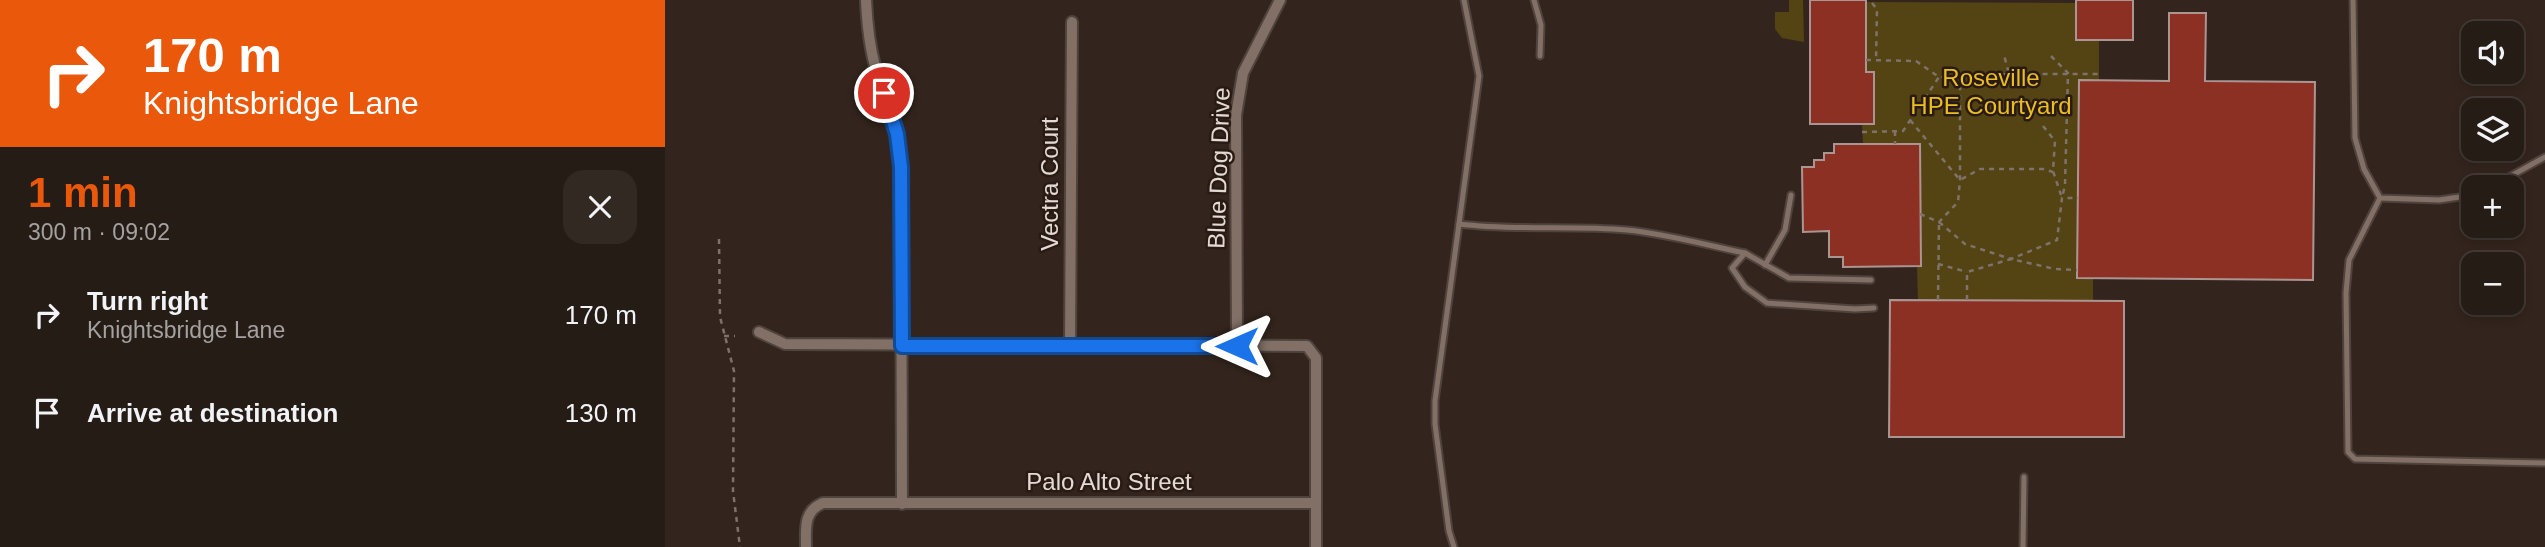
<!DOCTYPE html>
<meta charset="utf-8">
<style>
:root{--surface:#261c16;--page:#322923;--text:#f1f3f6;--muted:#a4a1a1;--line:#423a35;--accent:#ea580c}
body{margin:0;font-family:Arial,sans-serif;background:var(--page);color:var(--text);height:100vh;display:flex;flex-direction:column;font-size:26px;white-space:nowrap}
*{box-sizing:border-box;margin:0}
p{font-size:23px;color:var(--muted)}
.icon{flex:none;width:38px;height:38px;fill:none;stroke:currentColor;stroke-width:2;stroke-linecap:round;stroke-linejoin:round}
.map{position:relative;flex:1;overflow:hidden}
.side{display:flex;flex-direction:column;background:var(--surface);width:665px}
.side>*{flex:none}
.banner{background:#ea580c;color:#fff;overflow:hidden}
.buttons{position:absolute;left:1796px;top:21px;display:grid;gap:14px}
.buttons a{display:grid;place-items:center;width:63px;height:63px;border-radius:14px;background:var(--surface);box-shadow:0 4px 10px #0003,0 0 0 2px var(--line);font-size:35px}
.pin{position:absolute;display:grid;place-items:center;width:60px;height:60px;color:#fff;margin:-30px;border:4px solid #fff;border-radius:50%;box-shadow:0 2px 7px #0007}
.me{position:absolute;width:77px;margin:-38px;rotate:270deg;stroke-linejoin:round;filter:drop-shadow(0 0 5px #0008)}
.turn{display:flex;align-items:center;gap:24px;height:147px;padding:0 28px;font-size:32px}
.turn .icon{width:91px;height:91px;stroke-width:2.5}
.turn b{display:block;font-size:49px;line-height:60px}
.round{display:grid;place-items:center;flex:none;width:74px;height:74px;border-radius:21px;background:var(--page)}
.head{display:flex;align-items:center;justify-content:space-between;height:119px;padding:0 28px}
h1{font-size:42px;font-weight:600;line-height:52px;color:var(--accent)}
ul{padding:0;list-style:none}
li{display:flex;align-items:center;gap:21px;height:98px;padding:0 28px}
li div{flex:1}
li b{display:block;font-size:26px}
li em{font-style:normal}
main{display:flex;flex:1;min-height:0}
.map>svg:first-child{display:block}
.green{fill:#544413}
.building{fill:#8d3024;stroke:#ab9592;stroke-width:2}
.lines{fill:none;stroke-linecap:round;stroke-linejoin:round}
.lane-casing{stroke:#4f433d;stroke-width:9}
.street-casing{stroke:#4f433d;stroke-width:14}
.path{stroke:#7e726b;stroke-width:2.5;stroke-dasharray:5 5;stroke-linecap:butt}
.lane{stroke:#827067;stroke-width:5}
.street{stroke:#827067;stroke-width:10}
.route-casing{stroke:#114b97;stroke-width:18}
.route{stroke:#1a73e8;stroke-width:12}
.labels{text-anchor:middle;stroke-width:5;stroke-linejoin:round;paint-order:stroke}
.park-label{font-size:24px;fill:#eabd23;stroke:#291b14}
.street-label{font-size:24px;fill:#e4dad5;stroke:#291b14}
</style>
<main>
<section class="side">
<div class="banner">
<div class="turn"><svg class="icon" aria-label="right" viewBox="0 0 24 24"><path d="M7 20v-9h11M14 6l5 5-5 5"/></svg><div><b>170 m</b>Knightsbridge Lane</div></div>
</div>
<div class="head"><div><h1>1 min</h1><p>300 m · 09:02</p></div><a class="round"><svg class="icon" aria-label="close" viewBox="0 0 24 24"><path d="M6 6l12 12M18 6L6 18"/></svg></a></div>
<ul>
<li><svg class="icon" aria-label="right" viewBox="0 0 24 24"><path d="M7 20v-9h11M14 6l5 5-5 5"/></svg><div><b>Turn right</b><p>Knightsbridge Lane</p></div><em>170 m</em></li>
<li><svg class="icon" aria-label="arrive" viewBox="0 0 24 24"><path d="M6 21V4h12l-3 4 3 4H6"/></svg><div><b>Arrive at destination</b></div><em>130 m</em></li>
</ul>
</section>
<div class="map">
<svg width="1880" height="547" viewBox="0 0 1880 547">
<rect width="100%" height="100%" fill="#33251d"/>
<g class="green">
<path d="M1124 0H1138L1139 42 1117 38 1110 29V12H1124Z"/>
<path d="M1201 2 1411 3 1434 40V80H1414L1412 278H1428V301L1253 300 1252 266 1256 265 1255 144H1198L1197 124 1209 123 1201 72Z"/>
</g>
<g class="building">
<path d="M1145 0H1201V72H1209V124H1145Z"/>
<rect x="1411" y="0" width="57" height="40"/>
<path d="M1504 13H1541L1540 81 1650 82 1648 280 1412 278 1414 80 1504 81Z"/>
<path d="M1169 144H1255L1256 266 1178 267V257H1164V231L1138 232 1137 167H1149V160H1159V153H1169Z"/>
<path d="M1225 300 1459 301V437H1224Z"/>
</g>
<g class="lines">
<defs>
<g id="lane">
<path d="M869 0 876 25 875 56"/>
<path d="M1688 0 1690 138 1699 169 1715 198 1774 200 1808 195"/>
<path d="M1826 187 1880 157"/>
<path d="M1715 198 1684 260 1681 293 1683 452 1690 459 1880 463"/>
<path d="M794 224C850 231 907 225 962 230 1002 234 1041 245 1080 253L1067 268 1080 287 1102 303 1190 309 1209 308"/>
<path d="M1080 253 1124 278 1206 280"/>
<path d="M1100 265 1120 230 1126 195"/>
<path d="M789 547 784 531 770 424V401L814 76 799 0"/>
<path d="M1358 547 1359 477"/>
</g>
<g id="street">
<path d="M201 0C202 22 204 44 210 66 219 100 233 130 236 167L237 504"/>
<path d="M94 332 120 344 642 346 651 358V547"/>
<path d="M405 346 407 22"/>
<path d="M572 346 571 115 578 73 615 0"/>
<path d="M141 547C141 529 138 511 158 503H651"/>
</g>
</defs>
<use href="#lane" class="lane-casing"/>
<use href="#street" class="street-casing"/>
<g class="path">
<path d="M1207 3 1212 9 1211 61"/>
<path d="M1386 56 1403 73 1400 185 1397 198"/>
<path d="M1201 60 1251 61 1274 77 1344 74 1339 55"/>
<path d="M1354 87 1344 74H1434"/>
<path d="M1245 120 1295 180 1315 169H1378L1388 172"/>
<path d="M1378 126 1390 141 1388 171 1396 195"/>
<path d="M1230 131V144"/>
<path d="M1197 132 1238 131 1274 77"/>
<path d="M1255 214 1274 222 1293 202 1295 180V76"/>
<path d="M1274 222 1300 244 1346 259 1392 240 1397 198H1413"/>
<path d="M54 239 55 317 69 371 68 491 75 547"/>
<path d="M1273 264 1302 272"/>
<path d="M1273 300 1274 222"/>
<path d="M1302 300V272L1346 259 1390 269 1412 270"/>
<path d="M59 336H70"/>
</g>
<use href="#lane" class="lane"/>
<use href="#street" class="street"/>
</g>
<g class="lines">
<defs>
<path id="route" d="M219 93 232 134 236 167 237 346H572"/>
</defs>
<use href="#route" class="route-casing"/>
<use href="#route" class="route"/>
</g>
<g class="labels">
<g class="park-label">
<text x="1326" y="86">Roseville<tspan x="1326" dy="28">HPE Courtyard</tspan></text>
</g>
<g class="street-label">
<text transform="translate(554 168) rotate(-88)" y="8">Blue Dog Drive</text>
<text transform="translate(385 184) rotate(-90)" y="8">Vectra Court</text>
<text x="444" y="490">Palo Alto Street</text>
</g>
</g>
</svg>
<div class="buttons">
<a><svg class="icon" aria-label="sound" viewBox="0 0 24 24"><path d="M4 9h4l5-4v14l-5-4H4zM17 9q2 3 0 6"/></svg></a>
<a><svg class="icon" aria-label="layers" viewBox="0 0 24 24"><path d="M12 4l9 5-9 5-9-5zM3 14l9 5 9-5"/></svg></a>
<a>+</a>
<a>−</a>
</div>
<div class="pin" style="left:219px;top:93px;background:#d93025"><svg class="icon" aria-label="arrive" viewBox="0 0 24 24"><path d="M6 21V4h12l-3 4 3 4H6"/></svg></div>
<svg class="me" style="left:572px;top:346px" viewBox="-20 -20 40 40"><path d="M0-17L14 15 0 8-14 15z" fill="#1a73e8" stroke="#fff" stroke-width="4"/></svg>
</div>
</main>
